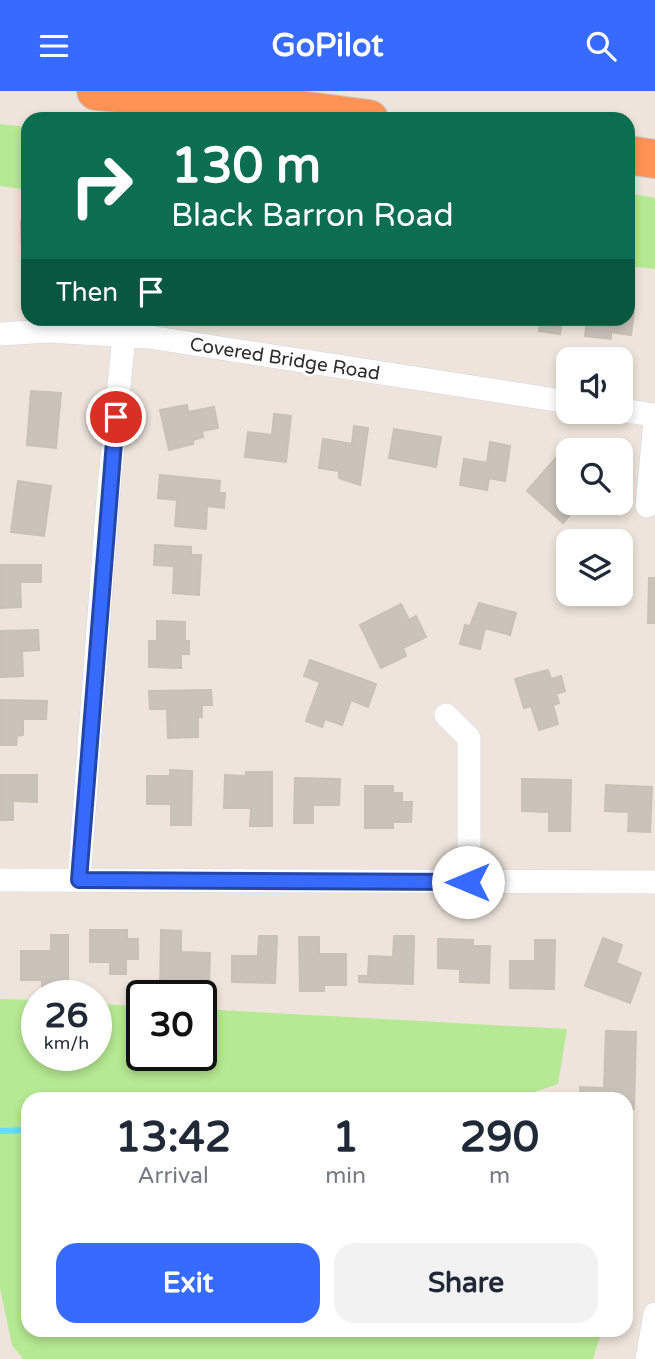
<!DOCTYPE html>
<style>
:root{--surface:#fff;--page:#f2f2f3;--text:#1f2937;--muted:#747a83;--accent:#376bff}
body{margin:0;font-family:"Varela Round",sans-serif;background:var(--page);color:var(--text);height:100vh;display:flex;flex-direction:column;font-size:26px;white-space:nowrap}
*{box-sizing:border-box;margin:0}
p{font-size:23px;color:var(--muted)}
.icon{flex:none;width:38px;height:38px;fill:none;stroke:currentColor;stroke-width:2;stroke-linecap:round;stroke-linejoin:round}
.map{position:relative;flex:1;overflow:hidden}
.sheet{position:absolute;left:21px;top:1001px;width:612px;height:245px;display:flex;flex-direction:column;background:var(--surface);border-radius:21px;box-shadow:0 4px 10px #0003}
.sheet>*{flex:none}
.top-card{position:absolute;left:21px;top:21px;width:614px;height:214px;border-radius:21px;box-shadow:0 4px 10px #0003;background:#0b6e4f;color:#fff;overflow:hidden}
.buttons{position:absolute;left:556px;top:256px;display:grid;gap:14px}
.buttons a{display:grid;place-items:center;width:77px;height:77px;border-radius:14px;background:var(--surface);box-shadow:0 4px 10px #0003;font-size:35px}
.speed{position:absolute;left:21px;top:889px;display:flex;gap:14px;font-size:35px;font-weight:700;text-align:center}
.speed>*{display:grid;place-content:center;width:91px;height:91px;border-radius:50%;background:var(--surface);box-shadow:0 4px 10px #0003;line-height:1}
.speed small{font-size:18px;font-weight:400}
.speed .limit{border:4px solid #111;border-radius:10px;background:#fff;color:#111}
.pin{position:absolute;display:grid;place-items:center;width:60px;height:60px;color:#fff;margin:-30px;border:4px solid #fff;border-radius:50%;box-shadow:0 2px 7px #0007}
.me{position:absolute;width:77px;margin:-38px;rotate:270deg;stroke-linejoin:round;filter:drop-shadow(0 0 5px #0008)}
.turn{display:flex;align-items:center;gap:24px;height:147px;padding:0 35px;font-size:32px}
.turn .icon{width:91px;height:91px;stroke-width:2.5}
.turn b{display:block;font-size:49px;line-height:60px}
.then{display:flex;align-items:center;height:66px;padding:0 35px;background:#0003;gap:14px;font-size:26px}
.eta{display:flex;justify-content:space-evenly;align-items:center;height:119px;text-align:center}
.eta b{font-size:42px;font-weight:700;line-height:49px}
.primary-button{display:flex;gap:14px;margin-top:auto;padding:14px 35px}
.primary-button a{flex:1;height:80px;border-radius:21px;background:var(--accent);color:#fff;font-size:28px;font-weight:700;line-height:80px;text-align:center}
.primary-button a+a{background:var(--page);color:var(--text)}
header{display:flex;justify-content:space-between;align-items:center;height:91px;padding:0 35px;background:var(--accent);color:#fff;font-size:32px;font-weight:700}
.map>svg:first-child{display:block}
.green{fill:#b6e993}
.lines{fill:none;stroke-linecap:round;stroke-linejoin:round}
.stream{stroke:#65dcf9;stroke-width:6}
.building{fill:#c9c3ba;stroke:#c9c1b5;stroke-width:2}
.minor-casing{stroke:#d0d6e5;stroke-width:24}
.motorway-casing{stroke:#c8c8c8;stroke-width:40}
.minor{stroke:#fff;stroke-width:23}
.motorway{stroke:#ff9355;stroke-width:38}
.route-casing{stroke:#2446a6;stroke-width:18}
.route{stroke:#376bff;stroke-width:12}
.labels{text-anchor:middle;stroke-width:5;stroke-linejoin:round;paint-order:stroke}
.street-label{font-size:19px;fill:#2b2b2b;stroke:#fff}
</style>
<header><svg class="icon" aria-label="menu" viewBox="0 0 24 24"><path d="M4 6h16M4 12h16M4 18h16"/></svg>GoPilot<svg class="icon" aria-label="search" viewBox="0 0 24 24"><circle cx="10" cy="10" r="6"/><path d="M15 15l6 6"/></svg></header>
<div class="map">
<svg width="655" height="1268" viewBox="0 0 655 1268">
<rect width="100%" height="100%" fill="#eee4db"/>
<g class="green">
<path d="M0 33 28 36V99L0 95Z"/>
<path d="M628 102 655 107V178L628 175Z"/>
<path d="M0 908 37 909V964H96V913L142 915V964H201V918L567 938 558 993 514 1008H28V1239H602L593 1268H23L12 1254 0 1197Z"/>
</g>
<g class="lines">
<g class="stream">
<path d="M0 1040 28 1039"/>
<path d="M456 1239 475 1243 489 1239"/>
</g>
</g>
<g class="building">
<path d="M21 130H28V161H22Z"/>
<path d="M628 220 634 221 631 244 611 241V248L585 245 587 228H628Z"/>
<path d="M540 228H562L560 243 539 240Z"/>
<path d="M31 300 61 302 56 357 27 354Z"/>
<path d="M187 314 188 321 214 316 218 337 202 340 203 346 193 349V353L169 359 160 319Z"/>
<path d="M274 323 291 325 286 371 245 366 248 341 272 344Z"/>
<path d="M354 335 368 337 360 394 339 387V380L319 377 323 348 352 353Z"/>
<path d="M394 338 441 346 436 376 389 367Z"/>
<path d="M490 351 510 355 505 390 489 387 487 399 460 394 464 368 487 372Z"/>
<path d="M561 361 569 368V386L565 390 569 394V411H581L563 432 527 400Z"/>
<path d="M160 384 220 390 219 402H225L224 417 207 415 206 438 175 435 177 409 158 407Z"/>
<path d="M18 390 51 395 44 445 11 441Z"/>
<path d="M155 454 191 456V464H201L199 504 173 502 174 475 154 474Z"/>
<path d="M0 474H41V491H20L21 516 0 517Z"/>
<path d="M649 487H655V532H648Z"/>
<path d="M572 502H589L585 509Z"/>
<path d="M479 512 516 522 510 544 485 537 480 558 460 553 465 534 470 535Z"/>
<path d="M401 513 409 529 416 525 426 546 403 557 406 565 381 577 360 534Z"/>
<path d="M157 530 185 531V550H189V563H181V577L149 576V550H157Z"/>
<path d="M38 539 39 559 22 560 23 585 0 586V540Z"/>
<path d="M310 569 376 593 368 616 351 609 342 634 325 628 322 636 306 630 320 591 304 585Z"/>
<path d="M548 579 551 588 561 585 565 600 556 603 559 612 553 614 558 633 539 639 531 615 524 617 515 588Z"/>
<path d="M211 599 212 614H202V626H198V646L168 647 167 618H150L149 600Z"/>
<path d="M0 609 47 610 46 628H23V644L17 645 16 654H0Z"/>
<path d="M170 679 192 680 191 734H171V713H147V685H170Z"/>
<path d="M246 681H272V735H250L251 717H224L225 684 246 685Z"/>
<path d="M0 684H37V711L13 710V729H0Z"/>
<path d="M295 687 340 688 339 714H313V732H294Z"/>
<path d="M522 688 571 689 570 740H549V721L522 720Z"/>
<path d="M606 694 652 696 650 741 628 740 629 721 605 720Z"/>
<path d="M365 695H393V702H402V711H412L411 731H393V737H365Z"/>
<path d="M90 839H127V848H138V868H126V883H110V871H90Z"/>
<path d="M161 839 181 840V861L210 862 209 893H188V897L177 896 176 905H160Z"/>
<path d="M51 844H68V892H57V897H42V889H21V860H51Z"/>
<path d="M259 845H277L275 892 232 891V865H258Z"/>
<path d="M394 845H414L413 893 359 891V885H368L369 865 393 866Z"/>
<path d="M299 846H319V863H346V894H324V900H300Z"/>
<path d="M603 847 622 854 616 872 641 882 630 912 585 895Z"/>
<path d="M438 848 473 849V855H490L489 892 460 891V878L438 877Z"/>
<path d="M535 849H555L554 898 510 897V870H535Z"/>
<path d="M606 940 636 941 634 1018H626V1008H580V996L604 997Z"/>
</g>
<g class="lines">
<defs>
<g id="minor">
<path d="M0 243 49 240 149 246 569 311"/>
<path d="M621 319 655 324"/>
<path d="M647 415 655 330"/>
<path d="M446 624 469 647V791"/>
<path d="M79 788 108 407 124 245"/>
<path d="M0 789 655 791"/>
<path d="M647 1268 655 1223"/>
</g>
<g id="motorway">
<path d="M96 0 278 16 369 28"/>
<path d="M628 64 655 68"/>
</g>
</defs>
<use href="#minor" class="minor-casing"/>
<use href="#motorway" class="motorway-casing"/>
<use href="#minor" class="minor"/>
<use href="#motorway" class="motorway"/>
</g>
<g class="lines">
<defs>
<path id="route" d="M116 326 79 789 468 791"/>
</defs>
<use href="#route" class="route-casing"/>
<use href="#route" class="route"/>
</g>
<g class="labels">
<g class="street-label">
<text transform="translate(285 267) rotate(9)" y="7">Covered Bridge Road</text>
</g>
</g>
</svg>
<div class="buttons">
<a><svg class="icon" aria-label="sound" viewBox="0 0 24 24"><path d="M4 9h4l5-4v14l-5-4H4zM17 9q2 3 0 6"/></svg></a>
<a><svg class="icon" aria-label="search" viewBox="0 0 24 24"><circle cx="10" cy="10" r="6"/><path d="M15 15l6 6"/></svg></a>
<a><svg class="icon" aria-label="layers" viewBox="0 0 24 24"><path d="M12 4l9 5-9 5-9-5zM3 14l9 5 9-5"/></svg></a>
</div>
<div class="speed"><div>26<small>km/h</small></div><div class="limit">30</div></div>
<div class="pin" style="left:116px;top:326px;background:#d93025"><svg class="icon" aria-label="arrive" viewBox="0 0 24 24"><path d="M6 21V4h12l-3 4 3 4H6"/></svg></div>
<svg class="me" style="left:468px;top:791px" viewBox="-20 -20 40 40"><circle r="19" fill="#fff"/><path d="M0-13L10 11 0 6-10 11z" fill="#376bff"/></svg>
<div class="top-card">
<div class="turn"><svg class="icon" aria-label="right" viewBox="0 0 24 24"><path d="M7 20v-9h11M14 6l5 5-5 5"/></svg><div><b>130 m</b>Black Barron Road</div></div>
<div class="then">Then<svg class="icon" aria-label="arrive" viewBox="0 0 24 24"><path d="M6 21V4h12l-3 4 3 4H6"/></svg></div>
</div>
<section class="sheet">
<div class="eta">
<div><b>13:42</b><p>Arrival</p></div>
<div><b>1</b><p>min</p></div>
<div><b>290</b><p>m</p></div>
</div>
<div class="primary-button"><a>Exit</a><a>Share</a></div>
</section>
</div>
